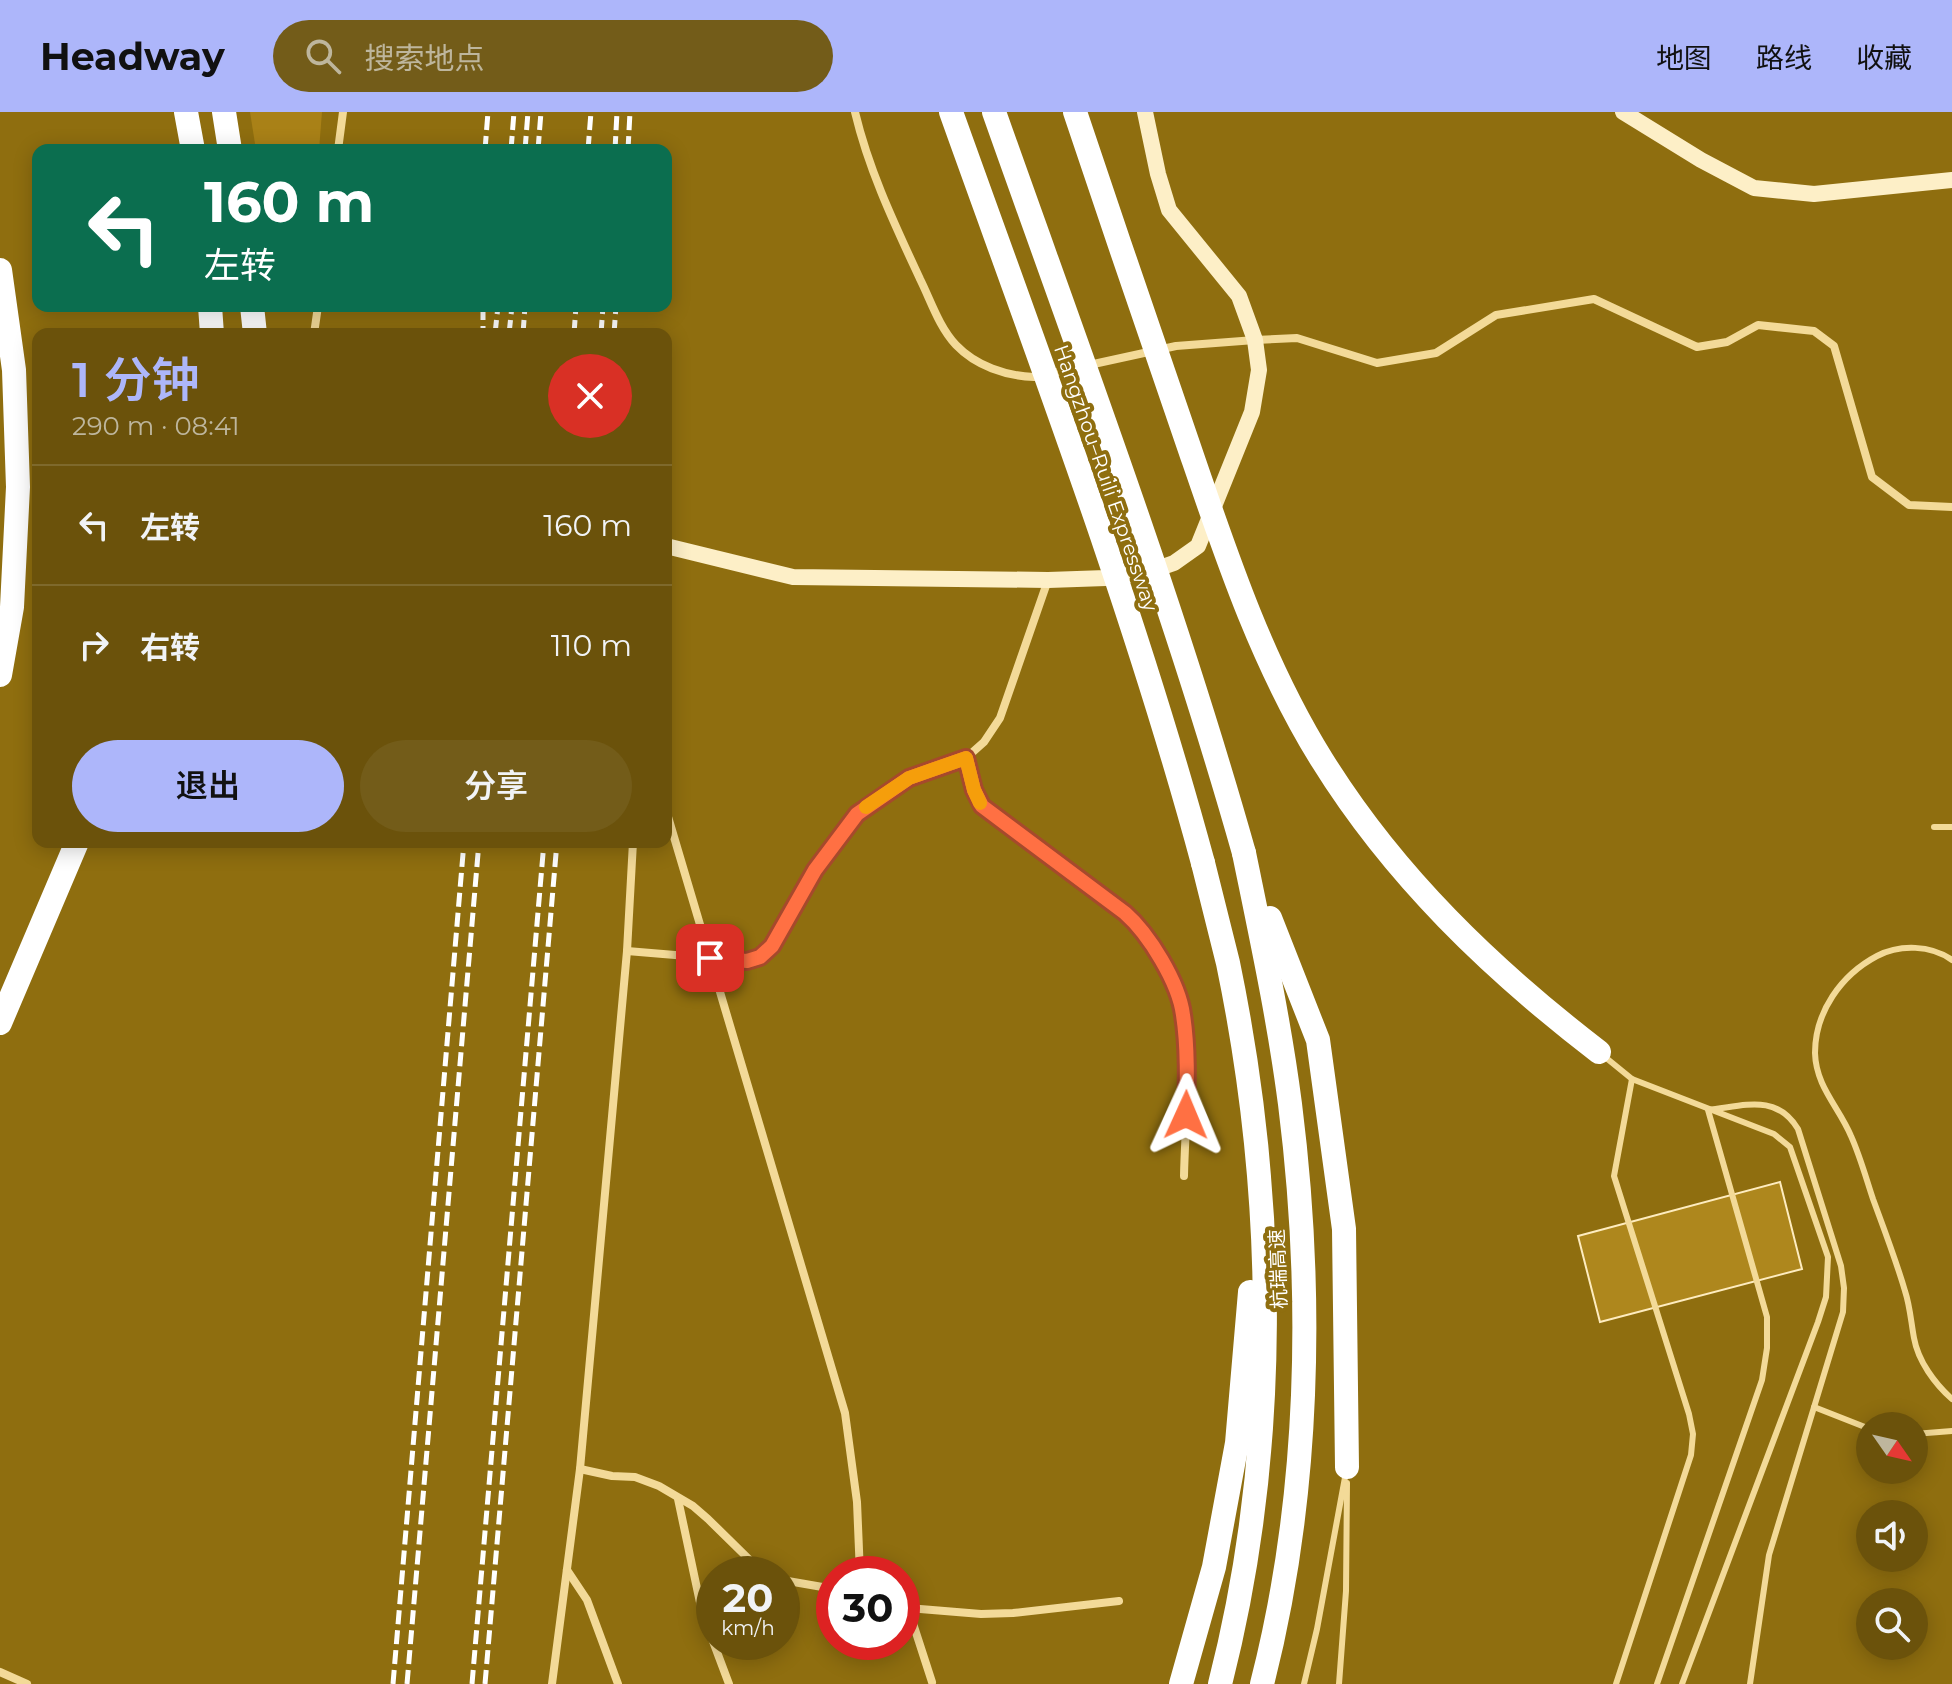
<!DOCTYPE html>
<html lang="zh">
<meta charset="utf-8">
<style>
:root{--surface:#6b520b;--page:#735c19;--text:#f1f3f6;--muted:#beb69d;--line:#7e692c;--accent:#adb6fa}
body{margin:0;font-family:Montserrat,"Noto Sans SC",sans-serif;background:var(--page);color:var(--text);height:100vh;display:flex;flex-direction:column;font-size:30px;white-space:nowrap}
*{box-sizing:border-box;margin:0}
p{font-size:26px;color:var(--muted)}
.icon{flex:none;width:44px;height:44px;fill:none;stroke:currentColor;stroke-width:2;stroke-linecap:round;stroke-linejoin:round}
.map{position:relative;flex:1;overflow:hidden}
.side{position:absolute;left:32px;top:216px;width:640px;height:520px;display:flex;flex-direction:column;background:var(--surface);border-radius:16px;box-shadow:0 4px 20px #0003}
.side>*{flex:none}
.hud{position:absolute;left:32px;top:32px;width:640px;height:168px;border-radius:16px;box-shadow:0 4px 20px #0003;background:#0b6e4f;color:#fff;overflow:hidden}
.needle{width:52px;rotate:124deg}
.buttons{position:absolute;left:1856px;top:1300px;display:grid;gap:16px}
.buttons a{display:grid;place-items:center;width:72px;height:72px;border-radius:50%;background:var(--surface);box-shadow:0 4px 20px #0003;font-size:40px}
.speed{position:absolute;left:696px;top:1444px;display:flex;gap:16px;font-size:40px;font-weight:700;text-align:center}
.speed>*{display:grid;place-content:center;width:104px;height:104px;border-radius:50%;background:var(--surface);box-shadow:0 4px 20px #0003;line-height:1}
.speed small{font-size:20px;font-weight:400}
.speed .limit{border:12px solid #d22;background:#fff;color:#111}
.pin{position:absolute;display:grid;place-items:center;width:68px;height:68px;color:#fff;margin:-34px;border-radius:16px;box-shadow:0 4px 12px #0006}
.me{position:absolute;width:88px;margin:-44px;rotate:1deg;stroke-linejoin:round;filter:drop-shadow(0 0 6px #0008)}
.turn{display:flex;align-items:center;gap:28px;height:168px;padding:0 40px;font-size:36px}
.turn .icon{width:104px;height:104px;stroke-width:2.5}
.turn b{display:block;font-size:56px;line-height:68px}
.round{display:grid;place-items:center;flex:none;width:84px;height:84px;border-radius:42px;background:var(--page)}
.summary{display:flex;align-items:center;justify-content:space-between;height:136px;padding:0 40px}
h1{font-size:48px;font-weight:600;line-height:60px;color:var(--accent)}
.action{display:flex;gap:16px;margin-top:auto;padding:16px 40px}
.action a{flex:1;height:92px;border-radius:48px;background:var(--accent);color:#111;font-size:32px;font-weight:600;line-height:92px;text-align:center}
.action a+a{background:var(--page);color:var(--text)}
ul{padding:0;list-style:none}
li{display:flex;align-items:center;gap:24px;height:120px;padding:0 40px;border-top:2px solid var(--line)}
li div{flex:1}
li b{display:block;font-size:30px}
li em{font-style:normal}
header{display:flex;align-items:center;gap:48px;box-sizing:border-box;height:112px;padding:0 40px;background:var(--accent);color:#111}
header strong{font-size:38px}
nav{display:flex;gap:44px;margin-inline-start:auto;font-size:28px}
.search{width:560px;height:72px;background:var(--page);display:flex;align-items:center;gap:20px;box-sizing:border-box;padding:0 28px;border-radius:44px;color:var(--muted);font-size:30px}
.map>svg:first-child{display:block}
.green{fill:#a98117}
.building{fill:#ae871d;stroke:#feecbf;stroke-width:2}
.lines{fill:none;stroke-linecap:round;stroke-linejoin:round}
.lane{stroke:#f3da98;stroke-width:6}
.street{stroke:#f3da98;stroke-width:8}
.secondary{stroke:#fdefc7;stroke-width:16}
.highway{stroke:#fff;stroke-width:24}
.rail{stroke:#fff;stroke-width:5;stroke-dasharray:14 6;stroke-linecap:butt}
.highway-bridge{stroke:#fff;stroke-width:24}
.route-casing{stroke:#a6492c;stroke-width:20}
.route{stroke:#ff7043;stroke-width:14}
.slow{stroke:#f59e0b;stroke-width:14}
.labels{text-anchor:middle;stroke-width:8;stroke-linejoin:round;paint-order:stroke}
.street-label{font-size:20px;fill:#fff;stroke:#8f6e0f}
</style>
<header>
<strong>Headway</strong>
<div class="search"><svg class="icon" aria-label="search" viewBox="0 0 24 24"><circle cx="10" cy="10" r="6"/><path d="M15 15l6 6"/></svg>搜索地点</div>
<nav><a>地图</a><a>路线</a><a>收藏</a></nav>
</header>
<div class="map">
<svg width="1952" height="1572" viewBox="0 0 1952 1572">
<rect width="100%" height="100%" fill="#8f6e0f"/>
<path class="green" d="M250 0H322L319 38H256Z"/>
<path class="building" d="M1780 1070 1802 1157 1600 1210 1578 1124Z"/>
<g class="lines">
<g class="lane">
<path d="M1934 715H1952"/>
<path d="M1952 848C1931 833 1900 832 1877 844 1841 863 1815 900 1815 941 1816 975 1839 995 1851 1024 1860 1044 1866 1066 1873 1087 1884 1117 1896 1148 1905 1179 1910 1194 1911 1210 1914 1226 1918 1249 1935 1272 1952 1287"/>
<path d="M1605 945 1632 967 1774 1022 1790 1035 1828 1145 1826 1185 1818 1210 1682 1572"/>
<path d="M1814 1295 1870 1317"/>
<path d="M1914 1322 1952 1319"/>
<path d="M1304 1572 1317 1517 1346 1360"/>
<path d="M1339 1572 1346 1479 1347 1371"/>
<path d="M1616 1572 1691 1343 1693 1322 1689 1302 1614 1064 1632 967"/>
<path d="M1657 1572 1762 1268 1767 1236V1205L1708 998C1744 994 1776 981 1798 1017L1841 1154 1844 1176 1843 1200 1769 1443 1750 1572"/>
</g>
<g class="street">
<path d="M855 0C869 59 895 113 920 167 931 189 939 215 956 233 976 254 1006 264 1034 265L1176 234 1255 228 1297 226 1377 251 1436 241 1496 203 1594 187 1697 235 1727 230 1758 213 1814 219 1834 234 1872 365 1909 393 1952 395"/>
<path d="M338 38 343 0"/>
<path d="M314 222 318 194"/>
<path d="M966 646 974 678 982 694 1125 801C1149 822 1178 871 1183 902 1192 954 1185 1012 1184 1064"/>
<path d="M666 698 845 1301 857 1390 860 1462"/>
<path d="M627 839 747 849 760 845 772 834 815 758 841 720 857 702 909 666 966 646 984 630 1000 606 1048 468"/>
<path d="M580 1357 612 1364 635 1365 659 1374 693 1394 708 1407 764 1462"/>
<path d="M678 1387 702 1500 729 1572"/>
<path d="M567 1458 587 1488 618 1572"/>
<path d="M782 1468 834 1477"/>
<path d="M902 1493 908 1496 981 1502 1013 1501 1119 1489"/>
<path d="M908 1496 932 1570"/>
<path d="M0 1560 27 1572"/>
<path d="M552 1572 580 1357 627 839 633 730"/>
</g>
<g class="secondary">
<path d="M1623 0 1701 48 1754 76 1814 82 1952 68"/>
<path d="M666 434 793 465 1048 468 1106 466 1145 461 1174 451 1198 434 1252 300 1259 258 1255 228 1239 184 1169 98 1158 62 1145 0"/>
</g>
<g class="highway">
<path d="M186 0 193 38"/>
<path d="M224 0 230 38"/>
<path d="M0 158 14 258 18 375 12 495 0 563"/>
<path d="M210 194 212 222"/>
<path d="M252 194 255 222"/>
<path d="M1244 741C1261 824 1279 907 1290 992 1314 1182 1310 1385 1262 1572"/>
<path d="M1203 751C1211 784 1220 818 1228 851 1277 1087 1280 1338 1220 1572"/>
<path d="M1270 806 1318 928 1344 1117 1347 1355"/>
<path d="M0 911 77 730"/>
<path d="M1181 1572 1214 1455 1237 1331 1250 1180"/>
</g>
<g class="rail">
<path d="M485 38 488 0"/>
<path d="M511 38 514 0"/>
<path d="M525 38 528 0"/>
<path d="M538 38 541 0"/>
<path d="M588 38 591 0"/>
<path d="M615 38 617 0"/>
<path d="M628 38 630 0"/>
<path d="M483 194V222"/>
<path d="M495 222 498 194"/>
<path d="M509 222 512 194"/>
<path d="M523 222 525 194"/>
<path d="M574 222 576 194"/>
<path d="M601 222 603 194"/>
<path d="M614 222 616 194"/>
<path d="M393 1572 464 730"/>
<path d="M407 1572 479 730"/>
<path d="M472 1572 544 730"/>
<path d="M485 1572 557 730"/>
</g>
<g class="highway-bridge">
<path d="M951 0C1040 249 1134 496 1203 751"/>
<path d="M994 0C1081 246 1173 490 1244 741"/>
<path d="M1075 0C1112 111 1150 221 1188 332 1225 440 1261 550 1322 648 1394 764 1491 857 1599 940"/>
</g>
</g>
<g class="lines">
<defs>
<path id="route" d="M710 846 747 849 760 845 772 834 815 758 857 702 909 666 966 646 974 678 982 694 1125 801C1149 822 1179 871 1183 903 1188 935 1187 971 1186 1003"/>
</defs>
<use href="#route" class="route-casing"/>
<use href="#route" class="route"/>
<path class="slow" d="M866 695 909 666 966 646 974 678 980 691"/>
</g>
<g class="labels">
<g class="street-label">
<text transform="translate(1106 366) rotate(71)" y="7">Hangzhou–Ruili Expressway</text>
<text transform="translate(1278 1157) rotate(-92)" y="7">杭瑞高速</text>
</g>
</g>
</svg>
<div class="buttons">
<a><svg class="needle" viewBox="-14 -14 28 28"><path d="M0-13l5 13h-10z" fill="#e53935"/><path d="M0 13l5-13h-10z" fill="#beb69d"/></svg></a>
<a><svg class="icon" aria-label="sound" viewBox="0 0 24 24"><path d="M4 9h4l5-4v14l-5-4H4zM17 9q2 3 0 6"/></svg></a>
<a><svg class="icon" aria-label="search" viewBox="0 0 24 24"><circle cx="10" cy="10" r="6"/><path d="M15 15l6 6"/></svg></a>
</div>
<div class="speed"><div>20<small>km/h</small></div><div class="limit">30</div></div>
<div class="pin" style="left:710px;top:846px;background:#d93025"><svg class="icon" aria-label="arrive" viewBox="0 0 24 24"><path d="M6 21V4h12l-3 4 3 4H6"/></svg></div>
<svg class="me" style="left:1186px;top:1003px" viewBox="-20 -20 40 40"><path d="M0-17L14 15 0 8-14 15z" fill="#ff7043" stroke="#fff" stroke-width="4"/></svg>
<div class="hud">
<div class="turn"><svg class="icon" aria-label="left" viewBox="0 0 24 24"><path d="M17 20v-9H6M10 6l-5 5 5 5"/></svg><div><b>160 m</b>左转</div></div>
</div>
<section class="side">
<div class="summary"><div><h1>1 分钟</h1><p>290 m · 08:41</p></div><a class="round" style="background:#d93025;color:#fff"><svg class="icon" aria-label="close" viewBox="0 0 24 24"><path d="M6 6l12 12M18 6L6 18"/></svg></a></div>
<ul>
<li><svg class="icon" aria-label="left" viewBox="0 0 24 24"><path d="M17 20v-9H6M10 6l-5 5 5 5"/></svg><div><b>左转</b></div><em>160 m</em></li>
<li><svg class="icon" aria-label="right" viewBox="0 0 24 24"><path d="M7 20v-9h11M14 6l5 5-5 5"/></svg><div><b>右转</b></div><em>110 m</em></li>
</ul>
<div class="action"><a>退出</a><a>分享</a></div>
</section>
</div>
